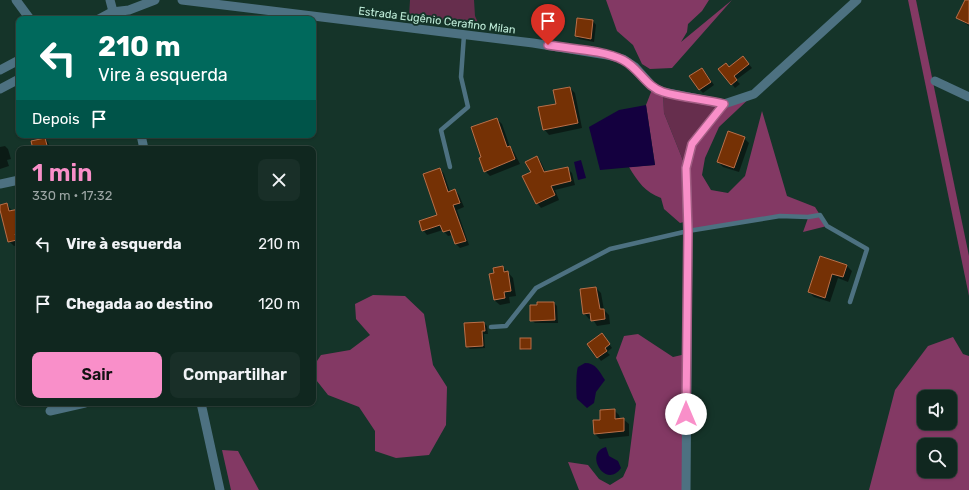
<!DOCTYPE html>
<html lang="pt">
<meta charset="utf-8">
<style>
:root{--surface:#10271f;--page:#192f28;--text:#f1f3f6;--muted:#9ca5a4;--line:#30443d;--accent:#f98fc9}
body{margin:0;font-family:Rubik,sans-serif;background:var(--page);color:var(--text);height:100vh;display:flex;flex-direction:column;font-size:15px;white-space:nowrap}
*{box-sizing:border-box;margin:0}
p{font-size:13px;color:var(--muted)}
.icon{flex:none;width:22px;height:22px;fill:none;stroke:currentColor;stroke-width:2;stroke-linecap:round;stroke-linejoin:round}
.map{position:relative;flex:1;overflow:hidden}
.side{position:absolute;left:16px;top:146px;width:300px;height:260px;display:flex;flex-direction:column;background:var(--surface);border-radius:8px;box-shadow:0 1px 3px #0004,0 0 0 1px var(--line)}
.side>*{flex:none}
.top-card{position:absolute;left:16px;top:16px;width:300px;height:122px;border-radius:8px;box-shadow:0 1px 3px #0004,0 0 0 1px var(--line);background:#00695c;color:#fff;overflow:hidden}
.controls{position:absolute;left:917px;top:390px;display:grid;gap:8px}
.controls a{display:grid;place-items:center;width:40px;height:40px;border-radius:8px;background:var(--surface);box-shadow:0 1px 3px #0004,0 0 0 1px var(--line);font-size:20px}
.pin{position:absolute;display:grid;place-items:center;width:34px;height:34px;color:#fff;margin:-41px -17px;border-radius:50% 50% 50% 0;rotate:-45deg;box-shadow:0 0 4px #0007}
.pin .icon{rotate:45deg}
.me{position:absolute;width:44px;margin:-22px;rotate:0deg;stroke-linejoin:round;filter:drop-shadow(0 0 3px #0008)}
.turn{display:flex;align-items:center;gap:14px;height:84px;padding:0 16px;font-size:18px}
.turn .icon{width:52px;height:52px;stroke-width:2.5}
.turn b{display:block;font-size:28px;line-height:34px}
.then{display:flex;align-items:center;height:38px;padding:0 16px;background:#0003;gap:8px;font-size:15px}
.round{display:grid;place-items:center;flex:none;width:42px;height:42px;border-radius:8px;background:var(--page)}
.overview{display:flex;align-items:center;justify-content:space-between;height:68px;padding:0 16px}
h1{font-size:24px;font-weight:600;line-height:30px;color:var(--accent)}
.primary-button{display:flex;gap:8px;margin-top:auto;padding:8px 16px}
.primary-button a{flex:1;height:46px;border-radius:8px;background:var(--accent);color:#111;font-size:16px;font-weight:600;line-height:46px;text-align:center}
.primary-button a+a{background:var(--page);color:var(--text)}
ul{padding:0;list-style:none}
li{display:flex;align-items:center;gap:12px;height:60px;padding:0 16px}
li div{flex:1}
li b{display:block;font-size:15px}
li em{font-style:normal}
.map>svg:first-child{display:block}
.green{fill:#662e4d}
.forest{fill:#833964;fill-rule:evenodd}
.water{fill:#14003f}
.shadow{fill:#0007}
.building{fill:#753105;stroke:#b96f49}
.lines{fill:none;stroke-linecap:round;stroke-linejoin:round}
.lane{stroke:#4d7181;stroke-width:4.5}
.street{stroke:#4d7181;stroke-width:9}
.route-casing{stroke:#a25d83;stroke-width:10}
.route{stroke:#f98fc9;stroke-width:7}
.labels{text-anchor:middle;stroke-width:4;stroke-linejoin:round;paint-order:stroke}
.street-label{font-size:11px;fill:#c0eeda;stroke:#153429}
</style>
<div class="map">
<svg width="969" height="490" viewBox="0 0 969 490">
<rect width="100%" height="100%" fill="#153429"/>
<g class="green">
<path d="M410 0H474L475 16 480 27 409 17Z"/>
<path d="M663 92 724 104 686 168 664 113Z"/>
</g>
<g class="forest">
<path d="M606 0H709L702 11 688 24 687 32 681 42 732 0 672 68 650 69 642 64 633 45 617 31Z"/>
<path d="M908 0H916L969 256V296Z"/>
<path d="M653 87 663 92 664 113 686 168 692 144 724 104 754 94 719 127 705 158 702 175 711 190 728 193 745 176 762 111 787 196 815 207 827 226 803 232 808 218 780 216 688 231V221L680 223 664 209 661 198C645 192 638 182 629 167L655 165 646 105Z"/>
<path d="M373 295 405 296 424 314 433 365 447 387 446 425 429 455 396 458 375 451V431L359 407 328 395 313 376V367L321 355 350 350 370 335 356 319 355 304Z"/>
<path d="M638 334 673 357 686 354V490H579L568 462 588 465 599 479 610 485 623 477 628 466 636 404 616 358 624 336Z"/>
<path d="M953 337 963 354 969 356V490H869L895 390 928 346ZM924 397H950V423H924ZM924 445H950V471H924Z"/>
<path d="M222 450 238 451 259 490H231Z"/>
</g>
<g class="water">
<path d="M646 105 655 165 600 170 589 127 619 110Z"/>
<path d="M581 160 586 178 578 180 574 162Z"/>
<path d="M585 363C596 363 599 371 605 380L596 392 594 403 587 408 577 399C576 393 576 371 578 367Z"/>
<path d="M606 447 609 456 618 461 621 468C606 490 583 453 606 447Z"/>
</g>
<g class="shadow">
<path d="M966 0H969V26L957 17Z"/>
<path d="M578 19 593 21 596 25 594 42 579 39 576 36Z"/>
<path d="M746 61 752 68 736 80 740 84 735 88 720 69 729 68Z"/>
<path d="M705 72 714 85 703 93 700 90Z"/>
<path d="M570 88 575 93 582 128 549 135 544 129 557 105Z"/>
<path d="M497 119 502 124 510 147 514 152 520 164 490 176 485 171 483 158Z"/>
<path d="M744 138 749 143 739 172 723 167 718 162Z"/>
<path d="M45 139 48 142 50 149H34Z"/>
<path d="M5 146 8 149 11 159 7 160 9 166 0 169V147Z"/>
<path d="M537 157 541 162 546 173 567 168 572 173 575 185 555 190 559 200 541 208 537 203 532 173Z"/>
<path d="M440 169 444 174 450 192 455 190 459 195 464 207 457 210 469 245 460 248 456 244 453 235 448 236 443 230 427 235 423 230 438 216Z"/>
<path d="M7 204 12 211 19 210V245L14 246 9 241 0 206Z"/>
<path d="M820 257 847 266 852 271 848 282 838 278 830 302 814 297 809 292Z"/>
<path d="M503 267 513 278 516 296 509 297 510 303 500 305 494 300 495 274Z"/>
<path d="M596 288 601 293 604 310 609 315 610 324 597 326 592 318 589 319 584 313Z"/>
<path d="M554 303 557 306 558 323H535L531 320Z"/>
<path d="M484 323 487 326 488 334H484L485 348 470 349 467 346Z"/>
<path d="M605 338 612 348 607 352 610 355 601 361 588 344Z"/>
<path d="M530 339 532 350H522L521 348Z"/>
<path d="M614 410 619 415 620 419H623L629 424V436L600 439 595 434 601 421Z"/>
</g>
<g class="building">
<path d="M965 0H969V24L956 18Z"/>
<path d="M577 18 593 20 591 39 575 36Z"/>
<path d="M743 56 749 64 734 76 737 80 731 85 718 69 726 63 729 67Z"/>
<path d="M702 68 711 82 699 90 689 76Z"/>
<path d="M570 87 578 123 543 130 538 107 556 104 553 90Z"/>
<path d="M497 118 507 147 510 146 515 159 484 172 479 158 481 157 471 127Z"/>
<path d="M728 131 745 137 734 168 717 162Z"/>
<path d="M45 138 48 149H33L31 141Z"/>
<path d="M537 156 544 172 568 167 571 181 551 186 555 195 536 204 522 176 531 172 525 162Z"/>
<path d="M440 168 448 192 455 189 460 203 453 205 466 241 455 244 450 230 443 232 440 225 422 231 419 221 437 215 423 174Z"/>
<path d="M7 203 9 211 19 209V233L15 234 17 240 8 242 0 210V205Z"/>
<path d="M820 256 847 265 843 277 832 274 825 298 808 292Z"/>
<path d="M503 266 504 272 508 271 511 291 504 292 505 298 494 300 489 274 494 273 493 268Z"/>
<path d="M596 287 600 309H604L605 319 591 321 590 313 583 314 580 289Z"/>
<path d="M537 302H554L555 320 530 321V305H537Z"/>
<path d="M484 322 485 331H482L483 346 466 347 464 323Z"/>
<path d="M602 333 610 344 605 348 607 351 597 358 587 344Z"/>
<rect x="520" y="338" width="11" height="11"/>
<path d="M615 409V419L624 418V431L594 434 593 420H600V410Z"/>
</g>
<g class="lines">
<g class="lane">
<path d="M450 167 441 130 468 107 461 77 464 35"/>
<path d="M491 327 506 326 536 288 610 249 688 231 780 216 808 217 820 215 827 226 867 249 850 302"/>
</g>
<g class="street">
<path d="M16 0 30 19"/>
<path d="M110 0 115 19"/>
<path d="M182 0 533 43 607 55 623 59 635 67 653 87 663 92 724 104"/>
<path d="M99 19 112 12 129 10 155 0"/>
<path d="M0 70 19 60"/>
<path d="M935 81 969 97"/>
<path d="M0 89 19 79"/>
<path d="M141 135 144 149"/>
<path d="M0 184 19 180"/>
<path d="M201 403 220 490"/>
<path d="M50 411 85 403"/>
<path d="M686 490 688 231 686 168 692 144 724 104 754 94 857 0"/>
</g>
</g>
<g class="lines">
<defs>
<path id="route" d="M548 45C571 49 603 50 623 60 639 68 646 87 663 92 683 98 704 99 724 104L692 144 686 168 688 231 686 414"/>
</defs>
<use href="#route" class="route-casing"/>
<use href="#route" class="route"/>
</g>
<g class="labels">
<g class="street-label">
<text transform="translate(437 20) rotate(7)" y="4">Estrada Eugênio Cerafino Milan</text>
</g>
</g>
</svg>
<div class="controls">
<a><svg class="icon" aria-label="sound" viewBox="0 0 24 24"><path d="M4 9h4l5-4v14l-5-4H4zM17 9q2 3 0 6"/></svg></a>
<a><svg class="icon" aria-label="search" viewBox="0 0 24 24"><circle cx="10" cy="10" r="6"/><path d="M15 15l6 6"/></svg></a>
</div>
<div class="pin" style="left:548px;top:45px;background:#d93025"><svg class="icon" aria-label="arrive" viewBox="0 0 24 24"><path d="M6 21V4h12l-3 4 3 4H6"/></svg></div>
<svg class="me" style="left:686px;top:414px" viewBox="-20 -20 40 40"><circle r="19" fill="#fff"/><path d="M0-13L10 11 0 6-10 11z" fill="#f98fc9"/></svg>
<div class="top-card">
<div class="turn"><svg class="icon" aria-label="left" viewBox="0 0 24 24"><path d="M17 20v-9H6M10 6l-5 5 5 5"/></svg><div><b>210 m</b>Vire à esquerda</div></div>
<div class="then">Depois<svg class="icon" aria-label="arrive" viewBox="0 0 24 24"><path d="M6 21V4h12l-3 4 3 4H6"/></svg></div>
</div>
<section class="side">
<div class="overview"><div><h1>1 min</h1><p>330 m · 17:32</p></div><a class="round"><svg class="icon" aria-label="close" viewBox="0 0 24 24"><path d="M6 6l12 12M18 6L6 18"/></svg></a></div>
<ul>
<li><svg class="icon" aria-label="left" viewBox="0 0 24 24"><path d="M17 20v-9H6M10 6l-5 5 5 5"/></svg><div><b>Vire à esquerda</b></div><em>210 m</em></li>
<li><svg class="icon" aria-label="arrive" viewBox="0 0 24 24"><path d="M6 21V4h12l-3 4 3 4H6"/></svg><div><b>Chegada ao destino</b></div><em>120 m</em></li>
</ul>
<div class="primary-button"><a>Sair</a><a>Compartilhar</a></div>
</section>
</div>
